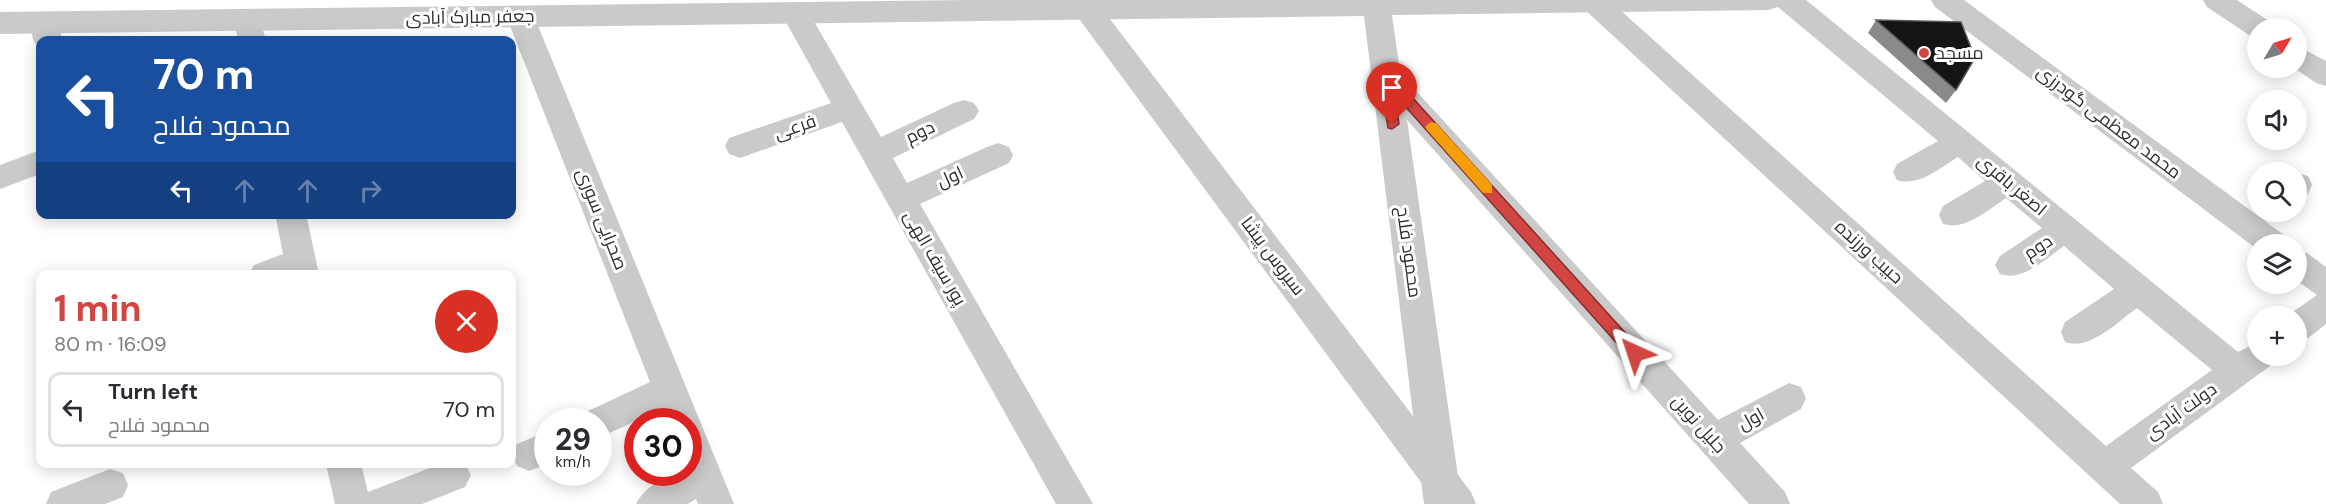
<!DOCTYPE html>
<meta charset="utf-8">
<style>
:root{--surface:#fff;--page:#f2f2f3;--text:#2b2b33;--muted:#7c7c81;--line:#e1e1e2;--accent:#d14642}
body{margin:0;font-family:"DM Sans",Cairo,sans-serif;background:var(--page);color:var(--text);height:100vh;display:flex;flex-direction:column;font-size:22px;white-space:nowrap}
*{box-sizing:border-box;margin:0}
p{font-size:20px;color:var(--muted)}
.icon{flex:none;width:33px;height:33px;fill:none;stroke:currentColor;stroke-width:2;stroke-linecap:round;stroke-linejoin:round}
.map{position:relative;flex:1;overflow:hidden}
.details{position:absolute;left:36px;top:270px;width:480px;height:198px;display:flex;flex-direction:column;background:var(--surface);border-radius:12px;box-shadow:0 3px 15px #0003}
.details>*{flex:none}
.hud{position:absolute;left:36px;top:36px;width:480px;height:183px;border-radius:12px;box-shadow:0 3px 15px #0003;background:#1a4fa0;color:#fff;overflow:hidden}
.needle{width:39px;rotate:52deg}
.fabs{position:absolute;left:2247px;top:18px;display:grid;gap:12px}
.fabs a{display:grid;place-items:center;width:60px;height:60px;border-radius:50%;background:var(--surface);box-shadow:0 3px 15px #0003;font-size:30px}
.speed{position:absolute;left:534px;top:408px;display:flex;gap:12px;font-size:30px;font-weight:700;text-align:center}
.speed>*{display:grid;place-content:center;width:78px;height:78px;border-radius:50%;background:var(--surface);box-shadow:0 3px 15px #0003;line-height:1}
.speed small{font-size:15px;font-weight:400}
.speed .limit{border:9px solid #d22;background:#fff;color:#111}
.pin{position:absolute;display:grid;place-items:center;width:51px;height:51px;color:#fff;margin:-62px -26px;border-radius:50% 50% 50% 0;rotate:-45deg;box-shadow:0 0 6px #0007}
.pin .icon{rotate:45deg}
.me{position:absolute;width:66px;margin:-33px;rotate:318deg;stroke-linejoin:round;filter:drop-shadow(0 0 4px #0008)}
.turn{display:flex;align-items:center;gap:21px;height:126px;padding:0 18px;font-size:27px}
.turn .icon{width:78px;height:78px;stroke-width:2.5}
.turn b{display:block;font-size:42px;line-height:51px}
.lanes{display:flex;align-items:center;height:57px;padding:0 18px;background:#0003;justify-content:center;gap:30px;direction:ltr}
.lanes .off{opacity:.35}
.round{display:grid;place-items:center;flex:none;width:63px;height:63px;border-radius:32px;background:var(--page)}
.head{display:flex;align-items:center;justify-content:space-between;height:102px;padding:0 18px}
h1{font-size:36px;font-weight:700;line-height:45px;color:var(--accent)}
ul{padding:0;list-style:none}
li{display:flex;align-items:center;gap:18px;height:75px;margin:0 12px 9px;padding:0 6px;border:3px solid var(--line);border-radius:12px}
li div{flex:1}
li b{display:block;font-size:22px}
li em{font-style:normal}
.map>svg:first-child{display:block}
.lines{fill:none;stroke-linecap:round;stroke-linejoin:round}
.minor{fill:#cacaca;fill-rule:evenodd}
.tertiary{fill:#cacaca;fill-rule:evenodd}
.wall{fill:#8a8a8a}
.building{fill:#141414;stroke:#5a5a5a;stroke-width:1.5}
.route{fill:#d14642;stroke:#882e2b;stroke-width:1.5}
.slow{fill:#f59e0b}
.poi-dot{fill:#d14642;stroke:#fff;stroke-width:2}
.labels{text-anchor:middle;stroke-width:6;stroke-linejoin:round;paint-order:stroke}
.street-label{font-size:18px;fill:#2d2d2d;stroke:#fff}
.poi-label{font-size:18px;fill:#2d2d2d;stroke:#fff;text-anchor:start}
</style>
<div class="map">
<svg width="2326" height="504" viewBox="0 0 2326 504">
<rect width="100%" height="100%" fill="#fff"/>
<g class="lines">
<g class="minor">
<path d="M1090 0 1097 2 1471 492 1476 504H1437L1077 16 1073 9 1077 2Z"/>
<path d="M1578 0H1609L2106 446 2212 370 2137 308C2117 322 2090 351 2065 342L2061 332 2065 322 2114 289 2064 246C2045 259 2023 282 2000 274L1995 265 2000 256 2042 228 2006 198C1988 210 1965 231 1943 224L1939 215 1943 206 1985 181 1958 157C1940 168 1919 187 1897 180L1893 172 1897 164 1938 141 1778 7 1774 0H1806L2238 352 2258 342V356H2274L2270 366 2131 468 2158 492 2163 504H2120L1582 7Z"/>
<path d="M1931 0H1964L2284 235 2288 244H2258V250L1935 7Z"/>
<path d="M2203 0H2237L2269 21 2273 28H2258V38L2249 35 2207 7Z"/>
<path d="M795 3 805 6 881 137 954 103 964 100 974 103 979 111 974 119 893 158 907 183 987 147 998 143 1009 147 1013 155 1009 163 920 204 1093 504H1056L842 122 740 158 729 154 725 146 729 138 831 103 781 13 785 6Z"/>
<path d="M520 6 530 9 534 16 734 504H698L696 499 688 504H636C644 487 669 472 688 472V422H666L661 410 598 438V422H582L586 412 650 382 506 16 510 9Z"/>
<path d="M248 10 258 13 266 40H238L234 20 238 13Z"/>
<path d="M46 12 56 15 60 22 61 40H40V48C30 42 30 25 36 15Z"/>
<path d="M2296 45 2326 61V86L2316 83 2294 68H2296Z"/>
<path d="M1386 66 1396 69 1718 420 1789 383 1801 387 1806 398 1801 409 1740 443 1785 492 1790 504H1749L1376 85 1372 77 1376 69Z"/>
<path d="M40 150V174L0 189V165Z"/>
<path d="M2296 173 2308 176 2312 185 2308 194 2297 197Z"/>
<path d="M275 214H306L319 274H249L254 265 283 254Z"/>
<path d="M2296 249 2307 253 2326 267V324L2308 338 2296 342V316H2287L2317 295 2296 280Z"/>
<path d="M548 431V464L529 471 517 466 512 455 517 444Z"/>
<path d="M326 464H361L368 492 440 464H465L471 475 465 487 422 504H335Z"/>
<path d="M110 469 123 473 128 485 123 497 105 504H46L51 492Z"/>
</g>
<path class="tertiary" d="M968 0H1782L1778 7 1768 10 1392 15 1462 504H1424L1364 16 0 34V12Z"/>
</g>
<path class="wall" d="M1876 20 1956 90 1946 103 1868 33Z"/>
<path class="building" d="M1876 20 1961 22 1975 58 1956 90Z"/>
<path class="route" d="M1386 72 1391 74 1640 349 1642 353 1640 358H1630L1395 95 1399 124 1392 129 1388 128 1380 77Z"/>
<path class="slow" d="M1431 122 1436 123 1492 185V193H1483L1427 130 1425 127Z"/>
<circle class="poi-dot" cx="1924" cy="53" r="6"/>
<g class="labels">
<g class="street-label">
<text transform="translate(470 17) rotate(-1)" y="6">جعفر مبارک آبادی</text>
<text transform="translate(2109 122) rotate(37)" y="6">محمد معظمی گودرزی</text>
<text transform="translate(795 127) rotate(-19)" y="6">فرعی</text>
<text transform="translate(920 132) rotate(-26)" y="6">دوم</text>
<text transform="translate(950 177) rotate(-24)" y="6">اول</text>
<text transform="translate(2012 185) rotate(40)" y="6">اصغر باقری</text>
<text transform="translate(602 219) rotate(68)" y="6">صحرایی سوری</text>
<text transform="translate(2038 247) rotate(-33)" y="6">دوم</text>
<text transform="translate(1409 252) rotate(82)" y="6">محمود فلاح</text>
<text transform="translate(1869 252) rotate(42)" y="6">حبیب ورزنده</text>
<text transform="translate(1273 256) rotate(53)" y="6">سیروس پیشا</text>
<text transform="translate(935 258) rotate(60)" y="6">پور سیف الهی</text>
<text transform="translate(2181 411) rotate(-36)" y="6">دولت آبادی</text>
<text transform="translate(1751 419) rotate(-29)" y="6">اول</text>
<text transform="translate(1699 424) rotate(48)" y="6">جلیل نوین</text>
</g>
<g class="poi-label">
<text x="1936" y="59">مسجد</text>
</g>
</g>
</svg>
<div class="fabs">
<a><svg class="needle" viewBox="-14 -14 28 28"><path d="M0-13l5 13h-10z" fill="#e53935"/><path d="M0 13l5-13h-10z" fill="#7c7c81"/></svg></a>
<a><svg class="icon" aria-label="sound" viewBox="0 0 24 24"><path d="M4 9h4l5-4v14l-5-4H4zM17 9q2 3 0 6"/></svg></a>
<a><svg class="icon" aria-label="search" viewBox="0 0 24 24"><circle cx="10" cy="10" r="6"/><path d="M15 15l6 6"/></svg></a>
<a><svg class="icon" aria-label="layers" viewBox="0 0 24 24"><path d="M12 4l9 5-9 5-9-5zM3 14l9 5 9-5"/></svg></a>
<a>+</a>
</div>
<div class="speed"><div>29<small>km/h</small></div><div class="limit">30</div></div>
<div class="pin" style="left:1392px;top:124px;background:#d93025"><svg class="icon" aria-label="arrive" viewBox="0 0 24 24"><path d="M6 21V4h12l-3 4 3 4H6"/></svg></div>
<svg class="me" style="left:1635px;top:353px" viewBox="-20 -20 40 40"><path d="M0-17L14 15 0 8-14 15z" fill="#d14642" stroke="#fff" stroke-width="4"/></svg>
<div class="hud">
<div class="turn"><svg class="icon" aria-label="left" viewBox="0 0 24 24"><path d="M17 20v-9H6M10 6l-5 5 5 5"/></svg><div><b>70 m</b>محمود فلاح</div></div>
<div class="lanes"><svg class="icon" aria-label="left" viewBox="0 0 24 24"><path d="M17 20v-9H6M10 6l-5 5 5 5"/></svg><svg class="icon off" aria-label="ahead" viewBox="0 0 24 24"><path d="M12 20V5M6 11l6-6 6 6"/></svg><svg class="icon off" aria-label="ahead" viewBox="0 0 24 24"><path d="M12 20V5M6 11l6-6 6 6"/></svg><svg class="icon off" aria-label="right" viewBox="0 0 24 24"><path d="M7 20v-9h11M14 6l5 5-5 5"/></svg></div>
</div>
<section class="details">
<div class="head"><div><h1>1 min</h1><p>80 m · 16:09</p></div><a class="round" style="background:#d93025;color:#fff"><svg class="icon" aria-label="close" viewBox="0 0 24 24"><path d="M6 6l12 12M18 6L6 18"/></svg></a></div>
<ul>
<li><svg class="icon" aria-label="left" viewBox="0 0 24 24"><path d="M17 20v-9H6M10 6l-5 5 5 5"/></svg><div><b>Turn left</b><p>محمود فلاح</p></div><em>70 m</em></li>
</ul>
</section>
</div>
